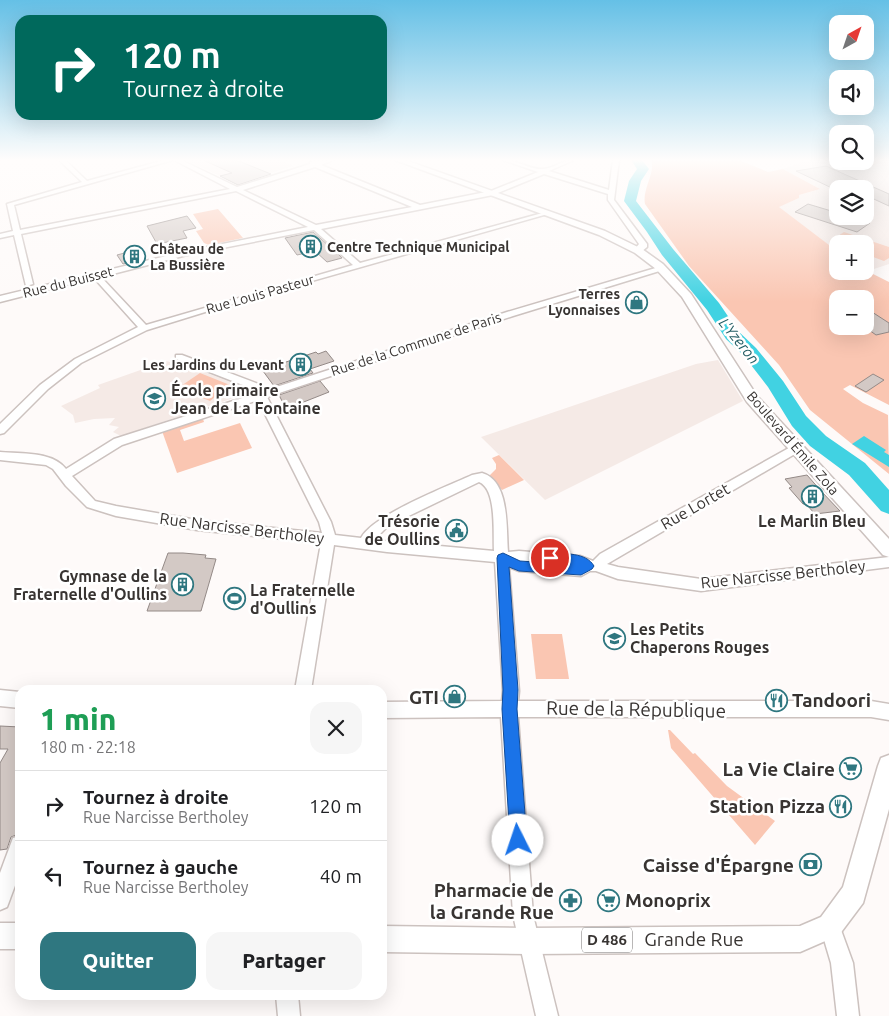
<!DOCTYPE html>
<html lang="fr">
<meta charset="utf-8">
<style>
:root{--surface:#fff;--page:#f6f6f6;--text:#202124;--muted:#757577;--line:#e0e0e0;--accent:#2f7780}
body{margin:0;font-family:Ubuntu,sans-serif;background:var(--page);color:var(--text);height:100vh;display:flex;flex-direction:column;font-size:19px;white-space:nowrap}
*{box-sizing:border-box;margin:0}
p{font-size:16px;color:var(--muted)}
.icon{flex:none;width:28px;height:28px;fill:none;stroke:currentColor;stroke-width:2;stroke-linecap:round;stroke-linejoin:round}
.map{position:relative;flex:1;overflow:hidden}
.sheet{position:absolute;left:15px;top:685px;width:372px;height:315px;display:flex;flex-direction:column;background:var(--surface);border-radius:15px;box-shadow:0 5px 20px #0002}
.sheet>*{flex:none}
.guide{position:absolute;left:15px;top:15px;width:372px;height:105px;border-radius:15px;box-shadow:0 5px 20px #0002;background:#00695c;color:#fff;overflow:hidden}
.needle{width:32px;rotate:40deg}
.tools{position:absolute;left:829px;top:15px;display:grid;gap:10px}
.tools a{display:grid;place-items:center;width:45px;height:45px;border-radius:10px;background:var(--surface);box-shadow:0 5px 20px #0002;font-size:25px}
.pin{position:absolute;display:grid;place-items:center;width:42px;height:42px;color:#fff;margin:-21px;border:2px solid #fff;border-radius:50%;box-shadow:0 1px 5px #0007}
.me{position:absolute;width:55px;margin:-28px;rotate:356deg;stroke-linejoin:round;filter:drop-shadow(0 0 4px #0008)}
.turn{display:flex;align-items:center;gap:18px;height:105px;padding:0 25px;font-size:22px}
.turn .icon{width:65px;height:65px;stroke-width:2.5}
.turn b{display:block;font-size:35px;line-height:42px}
.round{display:grid;place-items:center;flex:none;width:52px;height:52px;border-radius:15px;background:var(--page)}
.summary{display:flex;align-items:center;justify-content:space-between;height:85px;padding:0 25px}
h1{font-size:30px;font-weight:800;line-height:38px;color:#1e9e55}
.cta{display:flex;gap:10px;margin-top:auto;padding:10px 25px}
.cta a{flex:1;height:58px;border-radius:15px;background:var(--accent);color:#fff;font-size:20px;font-weight:800;line-height:58px;text-align:center}
.cta a+a{background:var(--page);color:var(--text)}
ul{padding:0;list-style:none}
li{display:flex;align-items:center;gap:15px;height:70px;padding:0 25px;border-top:1px solid var(--line)}
li div{flex:1}
li b{display:block;font-size:19px}
li em{font-style:normal}
.map>svg:first-child{display:block}
.built{fill:#f5eae6;fill-rule:evenodd}
.green{fill:#fac6b2;fill-rule:evenodd}
.water{fill:#41d2e2}
.lines{fill:none;stroke-linecap:round;stroke-linejoin:round}
.river{fill:#41d2e2;fill-rule:evenodd}
.building{fill:#d3c9c5;stroke:#948a87}
.minor-casing{stroke:#ccc2bf;stroke-width:3}
.major-casing{stroke:#ccc2bf;stroke-width:3}
.minor{fill:#fff;fill-rule:evenodd}
.major{fill:#fff;fill-rule:evenodd}
.route{fill:#1a73e8;stroke:#114b97}
.labels{text-anchor:middle;stroke-width:5;stroke-linejoin:round;paint-order:stroke}
.far-poi-label{font-size:14px;font-weight:bold;fill:#383432;stroke:#fff;text-anchor:start}
.far-street-label{font-size:14px;fill:#383432;stroke:#fff}
.far-water-label{font-size:15px;font-style:italic;fill:#245e65;stroke:#fff}
.shield{fill:#fff;stroke:#747170;stroke-width:1}
.shield-label{font-size:15px;font-weight:bold;fill:#383432}
.poi-label{font-size:16px;font-weight:bold;fill:#383432;stroke:#fff;text-anchor:start}
.street-label{font-size:16px;fill:#383432;stroke:#fff}
.near-poi-label{font-size:19px;font-weight:bold;fill:#383432;stroke:#fff;text-anchor:end}
.near-street-label{font-size:19px;fill:#383432;stroke:#fff}
</style>
<div class="map">
<svg width="889" height="1016" viewBox="0 0 889 1016">
<rect width="100%" height="100%" fill="#fefaf9"/>
<g class="built">
<path d="M192 160H281L293 166 268 174 271 176 241 186 188 161Z"/>
<path d="M808 160 865 161V160H889V264L868 271 865 270V244H838L837 251 778 207 799 198V195L820 189 783 169ZM838 189H865V216H838Z"/>
<path d="M718 360 743 401 545 500 481 437 696 364Z"/>
<path d="M166 361 199 370 254 391 121 436 113 432 119 427 109 425 115 418 94 419 75 423 73 415 61 406 100 388 98 385Z"/>
</g>
<g class="green">
<path d="M651 160H739L768 172 783 169 820 189 799 195V198L779 207 837 251 838 271H865V270L889 282V405L850 385 843 389 863 403 888 415 889 474 810 410 779 365 689 266 645 204C642 189 656 172 651 160ZM838 299H865V326H838Z"/>
<path d="M833 160H837L838 161H865V160H885L862 170 830 161Z"/>
<path d="M218 209 243 238 209 245 204 243 196 231 203 229 193 214Z"/>
<path d="M844 232 889 247V258L884 261 865 254V244L837 245 829 242Z"/>
<path d="M200 373 230 385 210 401 178 388Z"/>
<path d="M203 419 204 422 180 430 184 441 240 423 252 448 177 473 162 431Z"/>
<path d="M499 455 524 480 502 490 489 476 496 469V464L492 458Z"/>
<path d="M531 634H562L569 679H536Z"/>
<path d="M668 730H670L693 754 695 753 727 786 775 821 755 845 671 748Z"/>
</g>
<path class="water" d="M864 436 886 450 884 452 889 455V467L852 444Z"/>
<g class="lines">
<path class="river" d="M631 160H642L649 169 641 181 636 201 673 249 719 303 738 331 756 348 783 381 806 416 826 436 865 463 889 490V514L881 511 849 475 810 446 792 426 768 387 744 356 726 339 707 310 662 255 647 232 624 201 629 181 637 169Z"/>
</g>
<g class="building">
<path d="M203 160H236L271 174 238 185 220 176 232 173Z"/>
<path d="M826 166 889 194V206L865 195V189H834L796 171Z"/>
<path d="M808 204 838 213V216H847L870 223 857 232 795 212Z"/>
<path d="M187 216 196 228 183 231 187 238 157 244 147 226Z"/>
<path d="M313 232 336 252 342 258 327 262 315 251 297 255 285 238Z"/>
<path d="M132 251 138 260 123 264 117 255Z"/>
<path d="M872 312 889 323V332L876 335 865 327V314Z"/>
<path d="M326 351 334 361 310 369 313 373 274 386 263 371 266 370 265 369 316 352 318 354Z"/>
<path d="M873 374 884 380 866 392 855 386Z"/>
<path d="M320 381 329 392 286 409 279 395Z"/>
<path d="M807 475 821 491 840 511 815 514 806 504H803L789 488 792 487 785 479Z"/>
<path d="M168 553H183L206 555 205 558 216 559 201 611H147Z"/>
<path d="M0 726 20 727V824L16 835 11 837 7 849 0 850V763L8 749H0Z"/>
</g>
<g class="lines">
<defs>
<g id="minor">
<path d="M59 160H65L87 181 165 160H173L14 205 20 230 230 189 174 160H181L237 187 310 164V162L333 160 321 165 420 205 491 191 538 172 503 160C517 160 531 170 543 169 553 169 562 160 574 160L549 171 609 190 613 160H619L614 200 647 244V247L641 252H635L634 250 639 244 608 200V194L544 174 493 195 321 229 360 263 546 212 551 213 231 304 147 330 81 363 48 389 4 433 0 434V424L40 385 75 359 138 327 94 278 0 302V296L187 251 308 227 236 191 21 234 33 284 26 286 14 235 0 238V234L13 231 7 204 82 182ZM315 167 412 207 316 225 243 190ZM314 230 353 265 146 325 101 277 187 255Z"/>
<path d="M659 267 666 269 513 316 267 397 331 522 335 535 361 538C373 515 446 487 472 475L482 473C510 481 506 528 508 552L519 551 580 556 593 561 600 554 796 444 800 445 802 448 800 451 607 564 618 567 701 579 889 557V567L701 591 618 579 596 571H590L581 576 519 571 509 567 519 691 518 701H871L889 704V720L871 717H518L533 915 558 1016H536L513 915 501 717 382 718V702L502 701 503 691 495 562 387 552 334 545 311 690H295L321 543 197 530 116 516 87 507 66 486 53 469 46 465 0 460V452C21 454 52 451 66 469L114 439 255 394 253 389 176 359V355H182L261 385 264 391 507 312ZM258 400 319 522 322 533 197 520 116 506 95 501 72 476 122 445ZM479 482C497 489 493 533 494 551L374 540 388 526Z"/>
<path d="M0 690 20 692V708L0 706Z"/>
<path d="M20 836V872L7 907 0 910V873L13 838Z"/>
<path d="M830 916 837 919 853 963 859 1016H837L831 963 820 926 823 919Z"/>
<path d="M276 995H298L300 1016H278Z"/>
</g>
<g id="major">
<path d="M395 160H405L605 231 642 249 663 264 691 294 757 396 889 539V557L883 555 747 402 682 297 656 269 635 253 599 235Z"/>
<path d="M889 755V809L863 903 839 935 800 952 528 954 382 952V926L528 928 800 926 821 917 843 887 878 766 881 758Z"/>
<rect x="0" y="923" width="20" height="26"/>
</g>
</defs>
<use href="#minor" class="minor-casing"/>
<use href="#major" class="major-casing"/>
<use href="#minor" class="minor"/>
<use href="#major" class="major"/>
</g>
<linearGradient id="sky" x2="0" y2="1"><stop stop-color="#65c0e6"/><stop offset="0.53" stop-color="#fffdfc"/><stop offset="1" stop-color="#fffdfc" stop-opacity="0"/></linearGradient>
<rect width="889" height="302" fill="url(#sky)"/>
<path class="route" d="M503 553 520 561 549 563 544 558 545 555 550 553C564 554 586 552 594 566L592 569 581 575 519 571 509 567 518 690 517 709 527 840 524 846 518 849 512 846 510 840 502 709 503 690 497 558 498 555Z"/>
<defs>
<symbol id="building-ring" viewBox="-11 -11 22 22"><circle r="9.5" fill="#fff" stroke="#2f7780" stroke-width="1.5"/><path d="M-4-6H4V6H1V3H-1V6H-4ZM-2.5-4.3h1.7v1.8h-1.7ZM.8-4.3h1.7v1.8H.8ZM-2.5-1h1.7V.8h-1.7ZM.8-1h1.7V.8H.8Z" fill="#2f7780"/></symbol>
<symbol id="shop-ring" viewBox="-11 -11 22 22"><circle r="9.5" fill="#fff" stroke="#2f7780" stroke-width="1.5"/><path d="M-5-2.5h2.3a2.7 3.5 0 0 1 5.4 0H5L5.5 6h-11ZM-1.5-2.5h3a1.5 2.3 0 0 0-3 0Z" fill="#2f7780"/></symbol>
<symbol id="school-ring" viewBox="-11 -11 22 22"><circle r="9.5" fill="#fff" stroke="#2f7780" stroke-width="1.5"/><path d="M0-5L7-2L0 1L-7-2ZM-4 1L0 2.5L4 1V4Q0 6-4 4Z" fill="#2f7780"/></symbol>
<symbol id="civic-ring" viewBox="-11 -11 22 22"><circle r="9.5" fill="#fff" stroke="#2f7780" stroke-width="1.5"/><path d="M-.6-6.5H3V-4.5H.6V-3L4-1V1h2V6H-6V1h2V-1L-.6-3ZM-1.2 2.5V6h2.4V2.5Z" fill="#2f7780"/></symbol>
<symbol id="stadium-ring" viewBox="-11 -11 22 22"><circle r="9.5" fill="#fff" stroke="#2f7780" stroke-width="1.5"/><path d="M0-5a6.5 5 0 1 0 0 10a6.5 5 0 1 0 0-10ZM-3.5-1.8h7v3.6h-7Z" fill="#2f7780"/></symbol>
<symbol id="restaurant-ring" viewBox="-11 -11 22 22"><circle r="9.5" fill="#fff" stroke="#2f7780" stroke-width="1.5"/><path d="M-5-6h1v4h1v-4h1v4h1v-4h1v5L-1.5 .5V6h-2V.5L-5-1ZM5-6V6H3V1.5H1.5Q1.5-4 5-6Z" fill="#2f7780"/></symbol>
<symbol id="supermarket-ring" viewBox="-11 -11 22 22"><circle r="9.5" fill="#fff" stroke="#2f7780" stroke-width="1.5"/><path d="M-6-5.5h2.5l.6 2H6L4.5 2H-2.5L-4.4-4H-6ZM-1.5 3.2a1.3 1.3 0 1 0 .1 0ZM3 3.2a1.3 1.3 0 1 0 .1 0Z" fill="#2f7780"/></symbol>
<symbol id="bank-ring" viewBox="-11 -11 22 22"><circle r="9.5" fill="#fff" stroke="#2f7780" stroke-width="1.5"/><path d="M-6-4H6V4H-6ZM0-2.3a2.3 2.3 0 1 0 0 4.6a2.3 2.3 0 1 0 0-4.6Z" fill="#2f7780"/></symbol>
<symbol id="pharmacy-ring" viewBox="-11 -11 22 22"><circle r="9.5" fill="#fff" stroke="#2f7780" stroke-width="1.5"/><path d="M-2-6h4v4h4v4h-4v4h-4v-4h-4v-4h4Z" fill="#2f7780"/></symbol>
</defs>
<g fill-rule="evenodd">
<use href="#building-ring" x="298" y="234" width="25" height="25"/>
<use href="#building-ring" x="122" y="244" width="25" height="25"/>
<use href="#shop-ring" x="624" y="290" width="25" height="25"/>
<use href="#building-ring" x="288" y="352" width="25" height="25"/>
<use href="#school-ring" x="142" y="386" width="25" height="25"/>
<use href="#building-ring" x="800" y="484" width="25" height="25"/>
<use href="#civic-ring" x="444" y="518" width="25" height="25"/>
<use href="#building-ring" x="170" y="572" width="25" height="25"/>
<use href="#stadium-ring" x="222" y="586" width="25" height="25"/>
<use href="#school-ring" x="602" y="626" width="25" height="25"/>
<use href="#shop-ring" x="442" y="684" width="25" height="25"/>
<use href="#restaurant-ring" x="764" y="688" width="25" height="25"/>
<use href="#supermarket-ring" x="838" y="756" width="25" height="25"/>
<use href="#restaurant-ring" x="828" y="794" width="25" height="25"/>
<use href="#bank-ring" x="798" y="852" width="25" height="25"/>
<use href="#supermarket-ring" x="596" y="888" width="25" height="25"/>
<use href="#pharmacy-ring" x="558" y="888" width="25" height="25"/>
</g>
<g class="labels">
<g class="far-poi-label">
<text x="327" y="252">Centre Technique Municipal</text>
<text x="150" y="254">Château de<tspan x="150" dy="16">La Bussière</tspan></text>
<text x="620" y="299" text-anchor="end">Terres<tspan x="620" dy="16">Lyonnaises</tspan></text>
<text x="284" y="370" text-anchor="end">Les Jardins du Levant</text>
</g>
<g class="far-street-label">
<text transform="translate(68 282) rotate(-14)" y="5">Rue du Buisset</text>
<text transform="translate(260 294) rotate(-16)" y="5">Rue Louis Pasteur</text>
<text transform="translate(416 344) rotate(-18)" y="5">Rue de la Commune de Paris</text>
<text transform="translate(793 443) rotate(49)" y="5">Boulevard Émile Zola</text>
</g>
<g class="far-water-label">
<text transform="translate(739 341) rotate(51)" y="5">L'Yzeron</text>
</g>
<rect class="shield" x="582" y="927.5" width="50" height="25" rx="4"/>
<g class="shield-label">
<text x="607" y="945">D 486</text>
</g>
<g class="poi-label">
<text x="171" y="396">École primaire<tspan x="171" dy="18">Jean de La Fontaine</tspan></text>
<text x="440" y="527" text-anchor="end">Trésorie<tspan x="440" dy="18">de Oullins</tspan></text>
<text x="812" y="527" text-anchor="middle">Le Marlin Bleu</text>
<text x="167" y="582" text-anchor="end">Gymnase de la<tspan x="167" dy="18">Fraternelle d'Oullins</tspan></text>
<text x="250" y="596">La Fraternelle<tspan x="250" dy="18">d'Oullins</tspan></text>
<text x="630" y="635">Les Petits<tspan x="630" dy="18">Chaperons Rouges</tspan></text>
</g>
<g class="street-label">
<text transform="translate(695 506) rotate(-30)" y="6">Rue Lortet</text>
<text transform="translate(242 528) rotate(7)" y="6">Rue Narcisse Bertholey</text>
<text transform="translate(783 574) rotate(-6)" y="6">Rue Narcisse Bertholey</text>
</g>
<g class="near-poi-label">
<text x="439" y="704">GTI</text>
<text x="792" y="707" text-anchor="start">Tandoori</text>
<text x="835" y="776">La Vie Claire</text>
<text x="825" y="813">Station Pizza</text>
<text x="794" y="872">Caisse d'Épargne</text>
<text x="554" y="897">Pharmacie de<tspan x="554" dy="22">la Grande Rue</tspan></text>
<text x="625" y="907" text-anchor="start">Monoprix</text>
</g>
<g class="near-street-label">
<text transform="translate(636 709) rotate(1)" y="7">Rue de la République</text>
<text x="694" y="946">Grande Rue</text>
</g>
</g>
</svg>
<div class="tools">
<a><svg class="needle" viewBox="-14 -14 28 28"><path d="M0-13l5 13h-10z" fill="#e53935"/><path d="M0 13l5-13h-10z" fill="#757577"/></svg></a>
<a><svg class="icon" aria-label="sound" viewBox="0 0 24 24"><path d="M4 9h4l5-4v14l-5-4H4zM17 9q2 3 0 6"/></svg></a>
<a><svg class="icon" aria-label="search" viewBox="0 0 24 24"><circle cx="10" cy="10" r="6"/><path d="M15 15l6 6"/></svg></a>
<a><svg class="icon" aria-label="layers" viewBox="0 0 24 24"><path d="M12 4l9 5-9 5-9-5zM3 14l9 5 9-5"/></svg></a>
<a>+</a>
<a>−</a>
</div>
<div class="pin" style="left:550px;top:558px;background:#d93025"><svg class="icon" aria-label="arrive" viewBox="0 0 24 24"><path d="M6 21V4h12l-3 4 3 4H6"/></svg></div>
<svg class="me" style="left:518px;top:840px" viewBox="-20 -20 40 40"><circle r="19" fill="#fff"/><path d="M0-13L10 11 0 6-10 11z" fill="#1a73e8"/></svg>
<div class="guide">
<div class="turn"><svg class="icon" aria-label="right" viewBox="0 0 24 24"><path d="M7 20v-9h11M14 6l5 5-5 5"/></svg><div><b>120 m</b>Tournez à droite</div></div>
</div>
<section class="sheet">
<div class="summary"><div><h1>1 min</h1><p>180 m · 22:18</p></div><a class="round"><svg class="icon" aria-label="close" viewBox="0 0 24 24"><path d="M6 6l12 12M18 6L6 18"/></svg></a></div>
<ul>
<li><svg class="icon" aria-label="right" viewBox="0 0 24 24"><path d="M7 20v-9h11M14 6l5 5-5 5"/></svg><div><b>Tournez à droite</b><p>Rue Narcisse Bertholey</p></div><em>120 m</em></li>
<li><svg class="icon" aria-label="left" viewBox="0 0 24 24"><path d="M17 20v-9H6M10 6l-5 5 5 5"/></svg><div><b>Tournez à gauche</b><p>Rue Narcisse Bertholey</p></div><em>40 m</em></li>
</ul>
<div class="cta"><a>Quitter</a><a>Partager</a></div>
</section>
</div>
